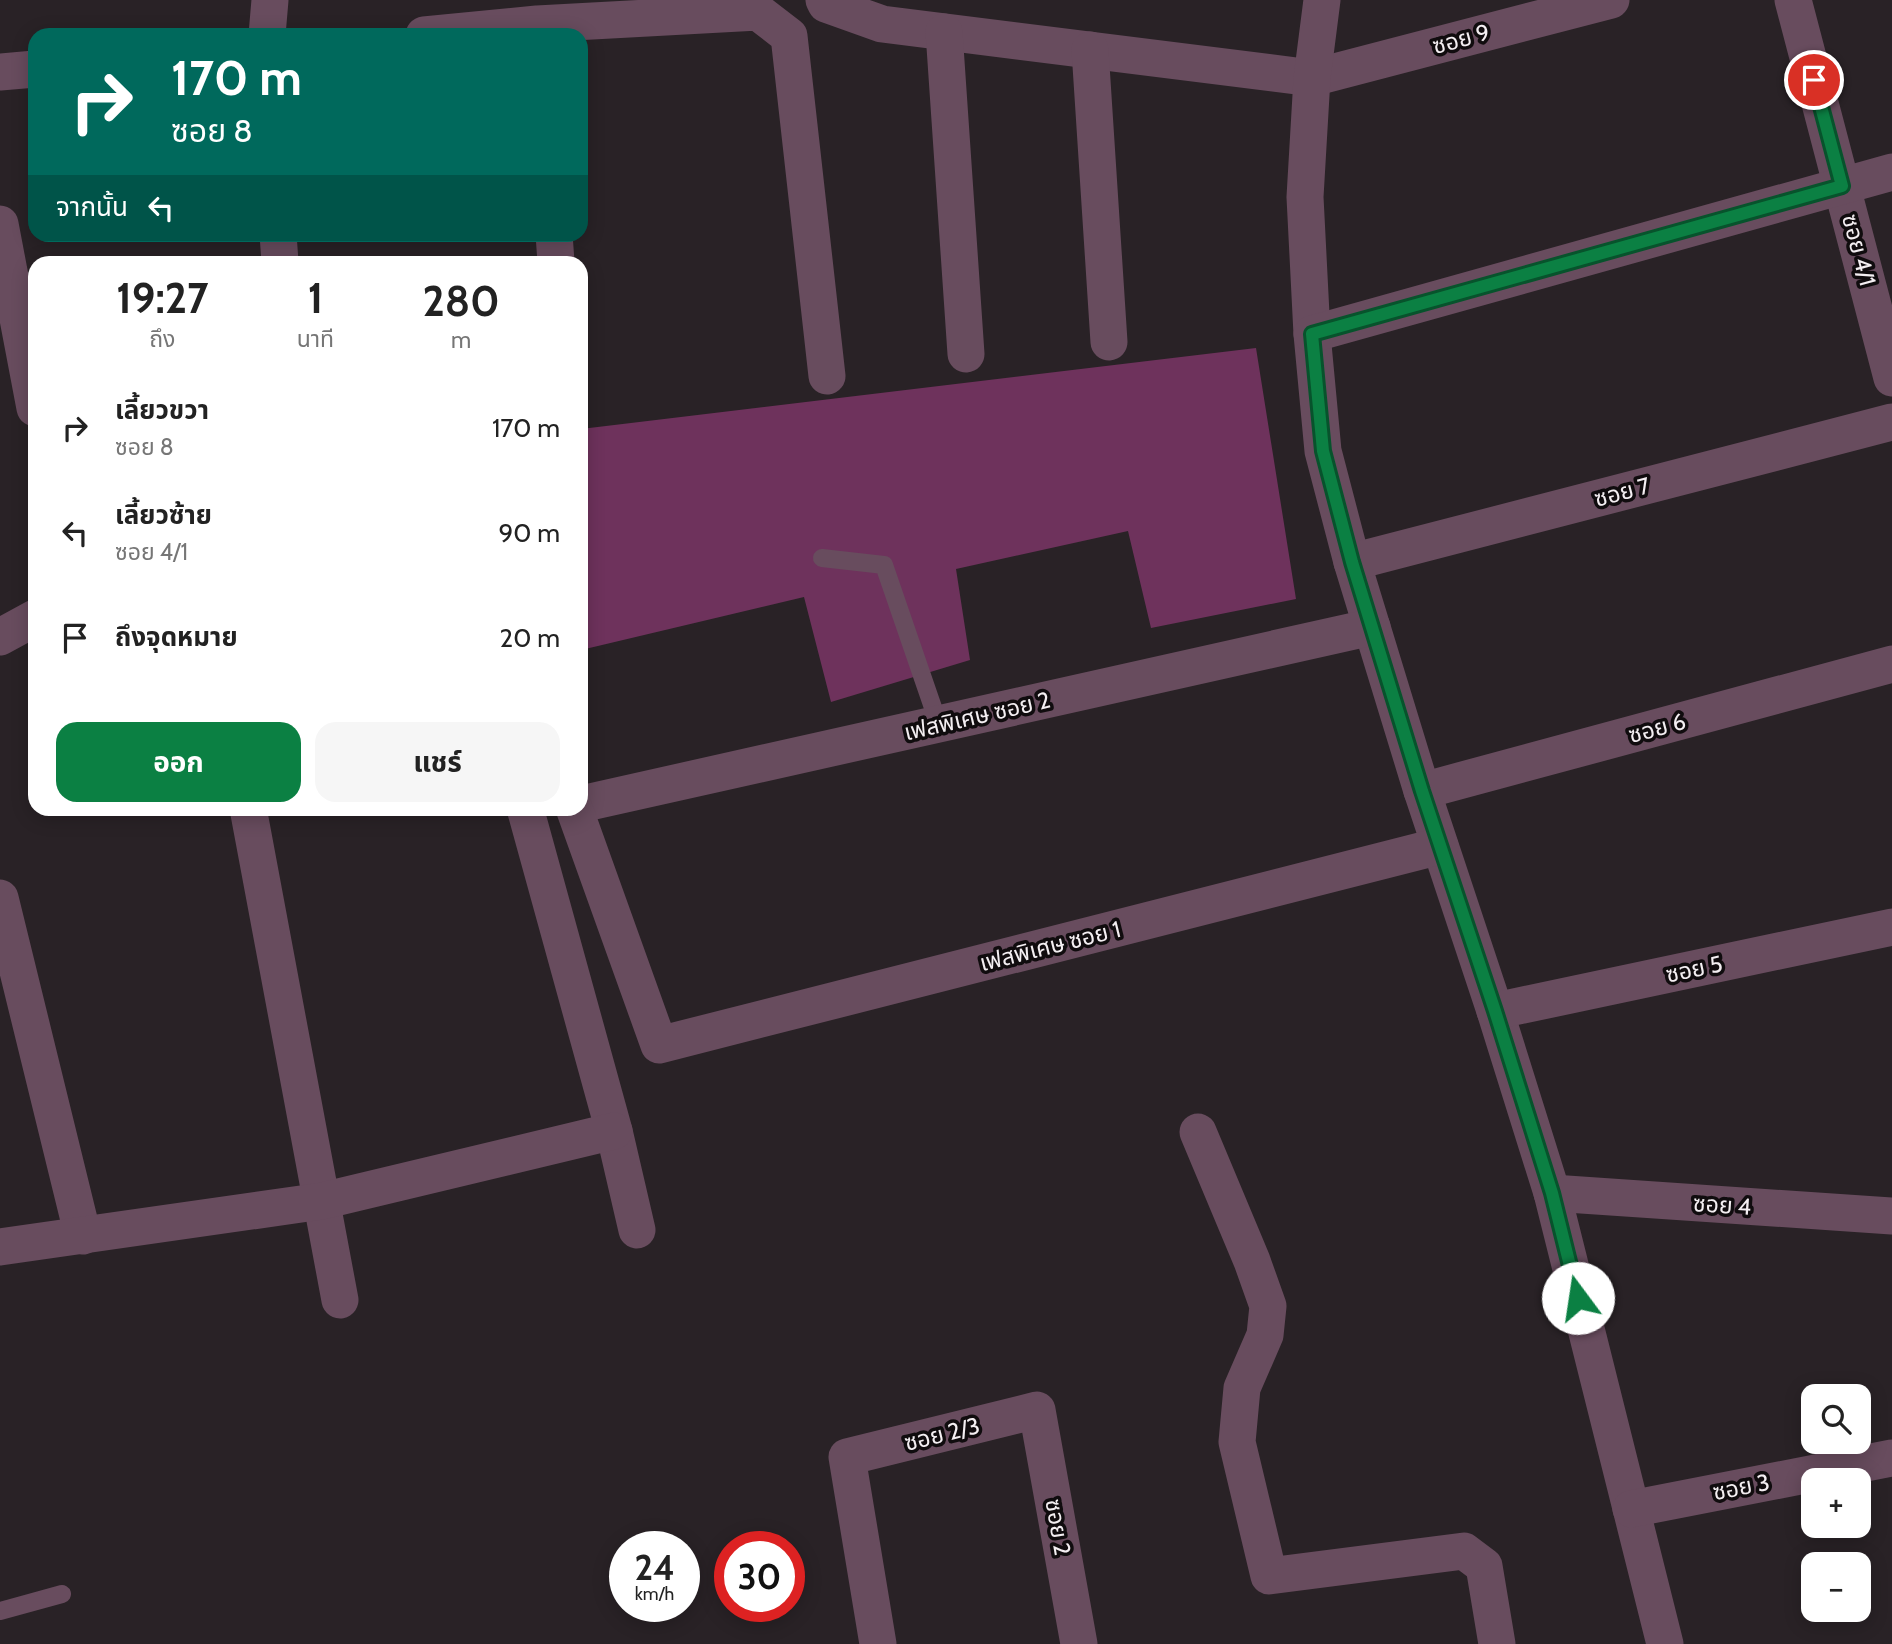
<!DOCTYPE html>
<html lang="th">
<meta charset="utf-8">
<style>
:root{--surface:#fff;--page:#f6f6f6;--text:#222;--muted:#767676;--accent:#0b8043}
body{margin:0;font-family:Cabin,"Noto Sans Thai",sans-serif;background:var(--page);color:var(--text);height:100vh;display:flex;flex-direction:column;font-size:26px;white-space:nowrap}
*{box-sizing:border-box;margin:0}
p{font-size:23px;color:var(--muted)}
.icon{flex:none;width:38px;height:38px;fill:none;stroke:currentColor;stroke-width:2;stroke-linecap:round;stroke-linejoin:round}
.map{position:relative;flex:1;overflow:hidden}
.drawer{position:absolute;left:28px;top:256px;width:560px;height:560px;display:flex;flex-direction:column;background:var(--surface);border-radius:21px;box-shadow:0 4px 18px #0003}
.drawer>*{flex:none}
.top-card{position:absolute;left:28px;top:28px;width:560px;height:214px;border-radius:21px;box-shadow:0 4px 18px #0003;background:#00695c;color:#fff;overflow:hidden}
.buttons{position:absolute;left:1801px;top:1384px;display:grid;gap:14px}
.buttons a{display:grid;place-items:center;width:70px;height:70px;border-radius:14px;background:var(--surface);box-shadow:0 4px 18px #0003;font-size:35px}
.speed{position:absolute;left:609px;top:1531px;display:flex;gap:14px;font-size:35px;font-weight:700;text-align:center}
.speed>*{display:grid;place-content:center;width:91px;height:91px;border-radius:50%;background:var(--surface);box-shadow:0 4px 18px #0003;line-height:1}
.speed small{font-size:18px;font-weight:400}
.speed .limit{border:10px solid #d22;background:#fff;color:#111}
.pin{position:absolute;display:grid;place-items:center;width:60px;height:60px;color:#fff;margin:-30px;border:4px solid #fff;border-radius:50%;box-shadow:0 2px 7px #0007}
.me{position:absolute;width:77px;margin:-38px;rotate:346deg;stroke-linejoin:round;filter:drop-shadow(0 0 5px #0008)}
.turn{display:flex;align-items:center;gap:24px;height:147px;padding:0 28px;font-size:32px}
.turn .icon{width:91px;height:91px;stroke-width:2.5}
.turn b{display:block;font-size:49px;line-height:60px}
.then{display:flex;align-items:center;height:66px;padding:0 28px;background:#0003;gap:14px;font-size:26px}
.eta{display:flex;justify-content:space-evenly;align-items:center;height:119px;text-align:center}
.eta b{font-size:42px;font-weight:700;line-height:49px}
.cta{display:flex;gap:14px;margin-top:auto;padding:14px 28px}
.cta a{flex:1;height:80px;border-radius:21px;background:var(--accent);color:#fff;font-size:28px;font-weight:700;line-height:80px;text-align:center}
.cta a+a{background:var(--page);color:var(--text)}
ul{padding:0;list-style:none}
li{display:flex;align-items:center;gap:21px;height:105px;padding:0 28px}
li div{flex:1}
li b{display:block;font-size:26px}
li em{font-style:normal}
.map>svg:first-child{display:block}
.green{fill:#6e325c}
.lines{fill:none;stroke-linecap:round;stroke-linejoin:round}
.lane{stroke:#684c5e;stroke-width:18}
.street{stroke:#684c5e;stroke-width:37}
.route-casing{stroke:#07532c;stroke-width:18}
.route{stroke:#0b8043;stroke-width:12}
.labels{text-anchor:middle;stroke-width:7;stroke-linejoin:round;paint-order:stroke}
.street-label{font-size:23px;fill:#f4eff2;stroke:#100c0e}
</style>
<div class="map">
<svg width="1892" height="1644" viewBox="0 0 1892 1644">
<rect width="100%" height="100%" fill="#292226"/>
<path class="green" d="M1256 348 1296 599 1151 628 1128 531 956 569 970 660 831 702 804 597 581 650V429Z"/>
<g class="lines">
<g class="lane">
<path d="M822 558 884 565 939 725"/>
<path d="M0 1611 62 1594"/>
</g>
<g class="street">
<path d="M824 0 826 4 882 24 1312 78 1611 0"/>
<path d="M1322 0 1312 78 1305 197 1312 334 1323 451 1352 562 1422 791 1495 1011 1552 1193 1665 1644"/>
<path d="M1793 0 1892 378"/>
<path d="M944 32 966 354"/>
<path d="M267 35 270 0"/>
<path d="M424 35 537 24 758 12 789 36 827 376"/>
<path d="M1090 50 1109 342"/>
<path d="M0 72 35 69"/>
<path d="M0 224 35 408"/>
<path d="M278 234 280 262"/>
<path d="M554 234 556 262"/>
<path d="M1312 334 1892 172"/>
<path d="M1352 562 1892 422"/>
<path d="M0 637 35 618"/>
<path d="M1422 791 1892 664"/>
<path d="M581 804 1372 627"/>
<path d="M248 808 340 1300"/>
<path d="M525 808 614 1131 637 1230"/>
<path d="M574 808 659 1045 1440 846"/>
<path d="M0 898 83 1236"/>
<path d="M1495 1011 1892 927"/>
<path d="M1198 1132 1252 1261 1268 1306 1265 1335 1242 1388 1237 1442 1269 1576 1464 1551 1484 1566 1497 1644"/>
<path d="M1552 1193 1892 1216"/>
<path d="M0 1247 322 1201 614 1131"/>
<path d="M1631 1509 1892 1458"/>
<path d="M878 1644 847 1457 1037 1410 1079 1644"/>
</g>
</g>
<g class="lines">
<defs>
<path id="route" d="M1578 1298 1552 1193 1495 1011 1422 791 1352 562 1323 451 1312 334 1842 186 1814 80"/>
</defs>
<use href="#route" class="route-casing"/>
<use href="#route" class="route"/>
</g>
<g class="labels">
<g class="street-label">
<text transform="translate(1461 39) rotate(-15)" y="8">ซอย 9</text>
<text transform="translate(1859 250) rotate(75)" y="8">ซอย 4/1</text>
<text transform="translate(1622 492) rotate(-15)" y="8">ซอย 7</text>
<text transform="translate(977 716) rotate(-13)" y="8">เฟสพิเศษ ซอย 2</text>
<text transform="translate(1657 728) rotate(-15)" y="8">ซอย 6</text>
<text transform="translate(1050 946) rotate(-14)" y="8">เฟสพิเศษ ซอย 1</text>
<text transform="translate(1694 969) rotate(-12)" y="8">ซอย 5</text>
<text transform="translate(1722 1205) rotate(4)" y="8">ซอย 4</text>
<text transform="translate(942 1434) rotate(-14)" y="8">ซอย 2/3</text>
<text transform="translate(1741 1487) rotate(-11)" y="8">ซอย 3</text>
<text transform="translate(1058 1527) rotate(80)" y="8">ซอย 2</text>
</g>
</g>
</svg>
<div class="buttons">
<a><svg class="icon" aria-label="search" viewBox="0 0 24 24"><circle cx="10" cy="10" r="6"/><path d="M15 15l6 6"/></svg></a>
<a>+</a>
<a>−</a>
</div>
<div class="speed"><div>24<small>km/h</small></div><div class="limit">30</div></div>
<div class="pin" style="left:1814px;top:80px;background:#d93025"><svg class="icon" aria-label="arrive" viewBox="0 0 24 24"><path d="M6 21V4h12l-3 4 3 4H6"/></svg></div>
<svg class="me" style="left:1578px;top:1298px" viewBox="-20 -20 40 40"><circle r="19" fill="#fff"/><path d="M0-13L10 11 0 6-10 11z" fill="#0b8043"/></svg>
<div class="top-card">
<div class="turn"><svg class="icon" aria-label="right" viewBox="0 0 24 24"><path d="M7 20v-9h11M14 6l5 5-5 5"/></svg><div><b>170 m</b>ซอย 8</div></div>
<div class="then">จากนั้น<svg class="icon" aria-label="left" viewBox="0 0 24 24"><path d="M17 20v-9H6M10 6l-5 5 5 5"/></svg></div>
</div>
<section class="drawer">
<div class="eta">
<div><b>19:27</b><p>ถึง</p></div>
<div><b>1</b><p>นาที</p></div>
<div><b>280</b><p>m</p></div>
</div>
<ul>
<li><svg class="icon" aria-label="right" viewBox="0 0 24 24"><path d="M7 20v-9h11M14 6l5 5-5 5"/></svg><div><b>เลี้ยวขวา</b><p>ซอย 8</p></div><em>170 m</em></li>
<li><svg class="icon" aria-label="left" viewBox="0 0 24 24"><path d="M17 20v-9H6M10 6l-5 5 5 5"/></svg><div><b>เลี้ยวซ้าย</b><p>ซอย 4/1</p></div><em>90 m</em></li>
<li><svg class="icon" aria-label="arrive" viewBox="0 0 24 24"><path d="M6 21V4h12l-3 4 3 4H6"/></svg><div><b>ถึงจุดหมาย</b></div><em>20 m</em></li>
</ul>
<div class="cta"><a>ออก</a><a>แชร์</a></div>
</section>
</div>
